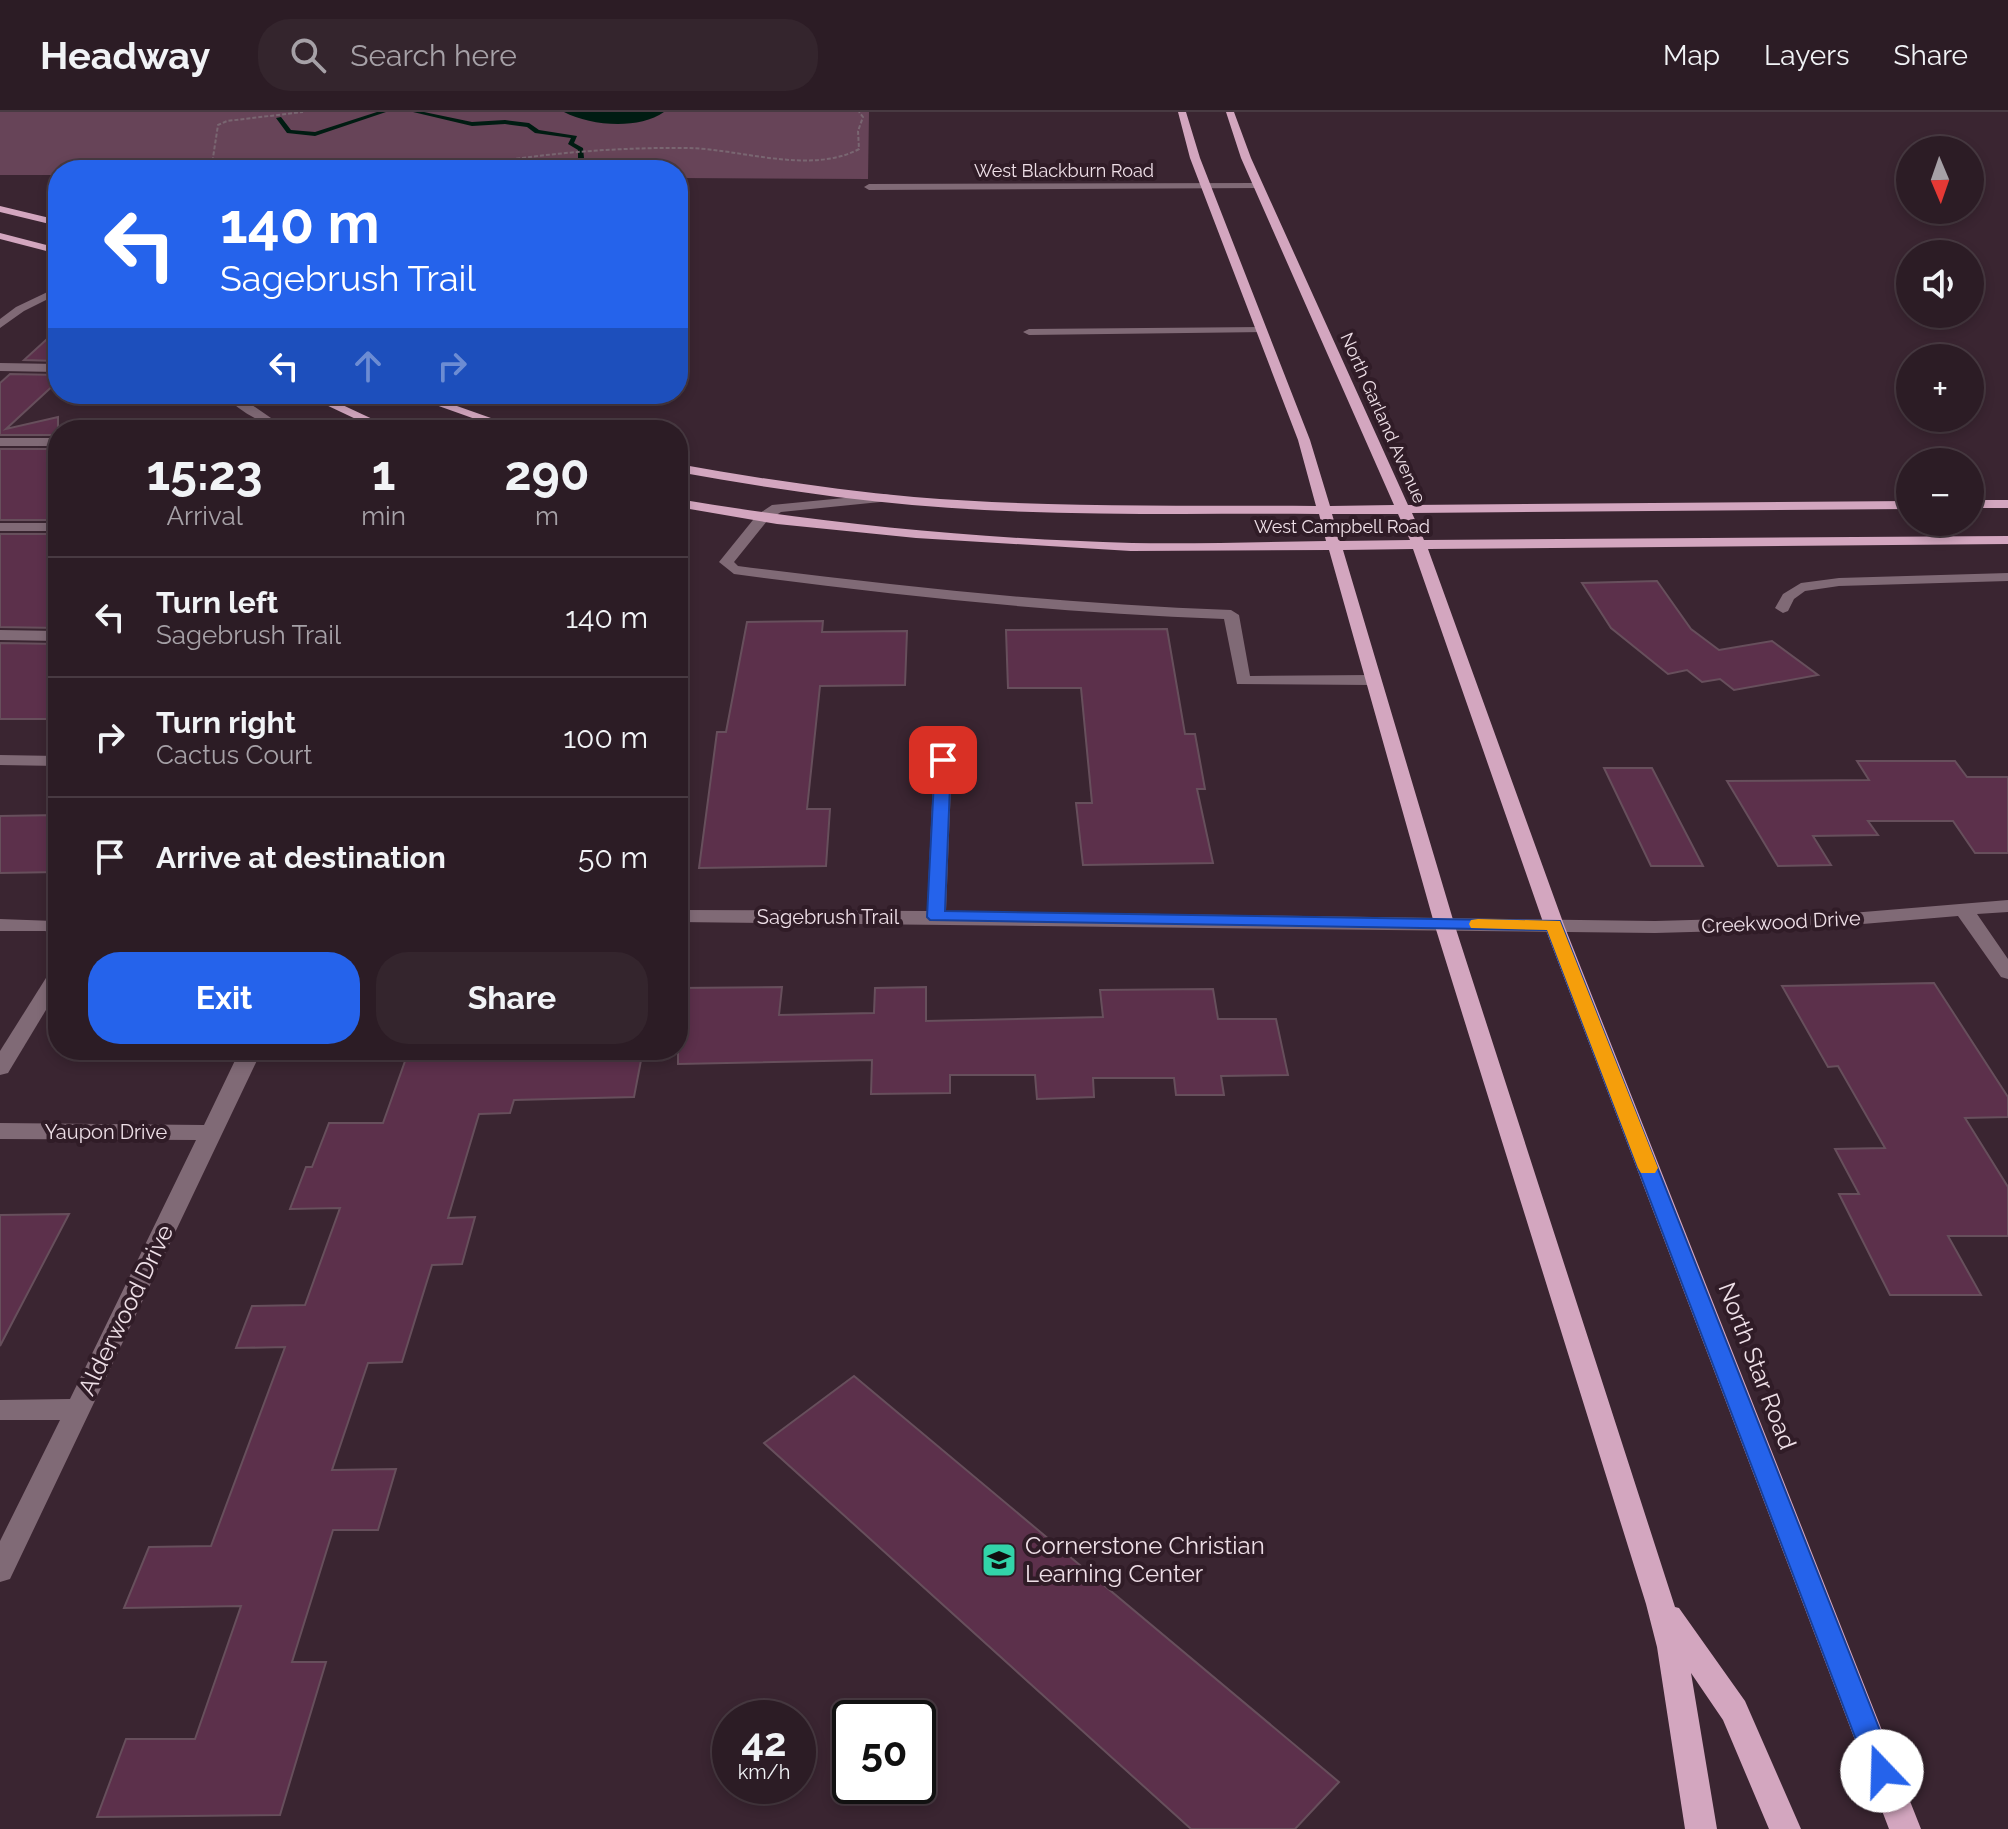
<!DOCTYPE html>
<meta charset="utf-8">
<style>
:root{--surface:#2c1c25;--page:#34252d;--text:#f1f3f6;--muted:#a6a1a7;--line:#483a42;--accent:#2563eb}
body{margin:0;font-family:Raleway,sans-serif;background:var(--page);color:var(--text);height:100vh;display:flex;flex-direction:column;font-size:30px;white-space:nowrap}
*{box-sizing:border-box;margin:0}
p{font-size:26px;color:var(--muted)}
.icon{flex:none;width:44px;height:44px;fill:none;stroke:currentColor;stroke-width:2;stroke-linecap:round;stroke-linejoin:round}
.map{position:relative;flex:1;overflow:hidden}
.drawer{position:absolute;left:48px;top:308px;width:640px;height:640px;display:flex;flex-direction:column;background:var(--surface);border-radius:32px;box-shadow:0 4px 12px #0003,0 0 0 2px var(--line)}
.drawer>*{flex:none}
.banner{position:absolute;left:48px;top:48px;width:640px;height:244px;border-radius:32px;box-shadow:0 4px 12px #0003,0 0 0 2px var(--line);background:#2563eb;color:#fff;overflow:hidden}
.needle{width:52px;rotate:178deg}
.tools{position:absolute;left:1896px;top:24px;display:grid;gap:16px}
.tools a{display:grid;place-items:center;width:88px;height:88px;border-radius:50%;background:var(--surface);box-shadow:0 4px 12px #0003,0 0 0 2px var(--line);font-size:40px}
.speed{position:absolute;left:712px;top:1588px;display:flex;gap:16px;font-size:40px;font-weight:700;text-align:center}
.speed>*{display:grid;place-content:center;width:104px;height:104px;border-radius:50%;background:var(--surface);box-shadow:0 4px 12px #0003,0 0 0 2px var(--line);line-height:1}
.speed small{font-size:20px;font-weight:400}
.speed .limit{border:4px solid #111;border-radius:12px;background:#fff;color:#111}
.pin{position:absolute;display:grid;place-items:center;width:68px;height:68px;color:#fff;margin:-34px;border-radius:16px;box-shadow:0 4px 12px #0006}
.me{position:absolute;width:88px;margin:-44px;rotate:339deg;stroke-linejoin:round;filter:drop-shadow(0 0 6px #0008)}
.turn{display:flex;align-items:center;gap:28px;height:168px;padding:0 40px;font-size:36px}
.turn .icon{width:104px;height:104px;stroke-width:2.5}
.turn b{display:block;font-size:56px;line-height:68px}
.lanes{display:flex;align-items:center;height:76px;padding:0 40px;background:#0003;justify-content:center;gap:40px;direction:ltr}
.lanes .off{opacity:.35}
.eta{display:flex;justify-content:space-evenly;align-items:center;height:136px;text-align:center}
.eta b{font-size:48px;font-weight:700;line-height:56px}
.cta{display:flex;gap:16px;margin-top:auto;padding:16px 40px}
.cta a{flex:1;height:92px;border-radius:32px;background:var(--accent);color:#fff;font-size:32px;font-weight:700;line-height:92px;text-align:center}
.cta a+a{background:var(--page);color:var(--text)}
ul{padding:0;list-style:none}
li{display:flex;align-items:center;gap:24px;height:120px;padding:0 40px;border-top:2px solid var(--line)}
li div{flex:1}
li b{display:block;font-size:30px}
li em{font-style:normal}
header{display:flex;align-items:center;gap:48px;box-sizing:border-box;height:112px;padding:0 40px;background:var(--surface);border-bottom:2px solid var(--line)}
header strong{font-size:38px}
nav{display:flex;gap:44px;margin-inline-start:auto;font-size:28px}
.search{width:560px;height:72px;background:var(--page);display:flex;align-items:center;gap:20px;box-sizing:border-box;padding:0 28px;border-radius:32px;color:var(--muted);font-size:30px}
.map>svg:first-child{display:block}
.green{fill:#674458}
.water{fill:#001c12}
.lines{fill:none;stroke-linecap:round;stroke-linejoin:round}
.stream{fill:#001c12;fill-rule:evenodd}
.building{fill:#5c304b;stroke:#674f5c;stroke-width:2}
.path{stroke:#796671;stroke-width:2;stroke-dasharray:4 2;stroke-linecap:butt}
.minor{fill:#806a76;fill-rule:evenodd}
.major{fill:#d3a6bf;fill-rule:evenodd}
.route{fill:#2563eb;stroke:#184099;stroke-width:2}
.slow{fill:#f59e0b}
.labels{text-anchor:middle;stroke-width:8;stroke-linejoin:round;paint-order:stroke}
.far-street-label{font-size:18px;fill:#eedfe7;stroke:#301c27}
.street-label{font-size:20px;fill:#eedfe7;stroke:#301c27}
.near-street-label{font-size:24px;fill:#eedfe7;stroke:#301c27}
.near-poi-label{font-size:24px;fill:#eedfe7;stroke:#301c27;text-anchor:start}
</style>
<header>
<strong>Headway</strong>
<div class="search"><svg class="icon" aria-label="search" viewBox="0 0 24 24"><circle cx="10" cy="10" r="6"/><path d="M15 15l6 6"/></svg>Search here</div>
<nav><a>Map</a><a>Layers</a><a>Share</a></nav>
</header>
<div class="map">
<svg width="2008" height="1717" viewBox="0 0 2008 1717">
<rect width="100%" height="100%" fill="#3a2531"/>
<path class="green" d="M0 0H869L868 67 678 66V58H58V63H0Z"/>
<path class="water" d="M564 0H664C638 18 591 14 564 0Z"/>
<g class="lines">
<g class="stream">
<path d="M377 0H386L315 24 287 21 276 6 281 5 291 18 315 20Z"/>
<path d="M413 0H424L472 10 505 8 529 11 539 18 577 24 574 31 583 36 584 46 595 58H588L578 46V38L568 32 571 26 535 21 527 15 505 12 472 14Z"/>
</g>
</g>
<g class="building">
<path d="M58 217V249L24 248Z"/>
<path d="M10 262 58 263V269L6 317 58 305V323H0V271Z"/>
<rect x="0" y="337" width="58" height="71"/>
<path d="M0 422H58V516L0 515Z"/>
<path d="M1657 469 1691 517 1719 538 1772 529 1818 563 1734 578 1720 567 1702 570 1687 558 1668 562 1611 516 1582 471Z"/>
<path d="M823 509 822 520 907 519 905 573 820 574 807 697H830L826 754 699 756 717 620H726L747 510Z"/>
<path d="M1167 517 1185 622H1195L1205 677H1197L1213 751 1083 753 1076 691H1092L1081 576H1008L1006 518Z"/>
<path d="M0 531 58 532V607H0Z"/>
<path d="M1857 649H1955L1967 665H2008V741H1975L1953 709H1868L1878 723 1813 724 1831 753 1778 754 1727 669 1869 668Z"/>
<path d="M1604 656H1652L1703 754H1651Z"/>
<path d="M58 703V760L0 761V704Z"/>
<path d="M1934 871 2008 985V1005L1965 1006 2008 1075V1124H1948L1981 1183H1890L1839 1082H1859L1835 1037 1885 1036 1838 954 1828 955 1782 874Z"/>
<path d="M782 875 779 903 874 901 875 876 926 875V909L1103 905 1100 878 1213 877 1218 907H1276L1288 963 1221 964 1224 983H1176L1174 966H1093L1094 985 1037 987 1035 963H950V981L871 982 872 948 678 952V876Z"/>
<path d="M409 938H643L634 985 514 988 510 1001 479 1002 448 1106 475 1105 462 1152 432 1153 402 1250 368 1251 332 1358 396 1357 378 1418H333L292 1550H326L280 1703 97 1705 126 1627H195L241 1494 124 1496 149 1435 211 1434 285 1235 236 1236 252 1194 305 1193 340 1096 290 1097 306 1055H312L329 1011H383Z"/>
<path d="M69 1102 0 1234V1103Z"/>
<path d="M854 1264 1339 1670 1295 1717H1191L764 1331Z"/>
</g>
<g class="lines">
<g class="path">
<path d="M219 58 212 52 218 13 227 9 303 0"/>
<path d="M445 58C526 43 606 35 689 36 740 37 811 63 859 37L858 19 863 5 859 0"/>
</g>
<g class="minor">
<path d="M1260 71 1263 76 869 78 864 75 869 72Z"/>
<path d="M58 175V182L24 199 0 216V207L16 195Z"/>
<path d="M1262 215 1266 216V220L1029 223 1023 220 1029 217Z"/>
<path d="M0 251 58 252V260L0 259Z"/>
<path d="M222 282H236L271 306 303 318C271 318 245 304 222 282Z"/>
<rect x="0" y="326" width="58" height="8"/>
<path d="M885 382 890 383V389L781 400 767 409 734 450 738 454C903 475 1066 492 1231 498L1239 503 1250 564 1371 563 1379 568 1371 573 1237 572 1224 507C1060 501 897 484 734 462L719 450 757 403 772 393Z"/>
<rect x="0" y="411" width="58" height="8"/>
<path d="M2008 461V469L1839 474 1805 479 1794 487 1788 499 1783 501 1775 496 1783 482 1801 471 1839 466Z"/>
<path d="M0 518 58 519V529L0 528Z"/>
<path d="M0 643 58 644V654L0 653Z"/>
<path d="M943 643 952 648 946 799 1655 809 1803 805 2008 788V800L1977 802 2008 847V867L2001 865 1958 804 1803 817 1655 821 678 810V798L927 799 934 648Z"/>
<path d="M0 807 54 809 58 810V823L45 819H0Z"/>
<path d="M58 856V878L8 961 0 963V939L51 858Z"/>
<path d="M240 938H262L10 1467 0 1470V1429L60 1308H0V1288L70 1287 196 1028 0 1027V1011L204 1013Z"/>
</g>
<g class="major">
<path d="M1178 0H1186L1200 46 1310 328 1330 394 1394 393 1241 46 1226 0H1234L1251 46 1408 393 1910 389V397L1412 401 1424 428 2008 424V432L1428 437 1564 813 1921 1717H1889L1544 813 1413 437 1343 438 1454 811 1675 1495 1679 1496 1745 1589 1801 1717H1769L1723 1608 1691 1561 1717 1717H1685L1657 1535 1646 1492 1434 811 1329 438 1131 439 916 426 777 412 678 395V387C827 412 980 427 1132 431 1196 432 1261 430 1326 429L1319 402C1183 401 1047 405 912 393 834 386 756 374 678 360V352C756 366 835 378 914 385 1047 396 1182 393 1316 394L1298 328 1190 46ZM1332 402H1398L1410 428 1340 429Z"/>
<path d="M0 94 58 108V114L0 100Z"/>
<path d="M0 121 58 136V142L0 127Z"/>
<path d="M303 282H319L396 318H379Z"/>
<path d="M405 282H423L525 318H506Z"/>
<rect x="1970" y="388" width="38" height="8"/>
</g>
</g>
<path class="route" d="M943 644 951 648 945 799 1560 809 1896 1659 1892 1668 1882 1672 1872 1668 1868 1659 1547 818 930 808 927 805 935 648Z"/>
<path class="slow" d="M1478 807 1560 809 1658 1056 1655 1061H1641L1638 1056 1547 818 1471 816 1469 812 1471 808Z"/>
<defs>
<symbol id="school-square" viewBox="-11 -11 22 22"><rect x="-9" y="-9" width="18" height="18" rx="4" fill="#32d4a9" stroke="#301c27"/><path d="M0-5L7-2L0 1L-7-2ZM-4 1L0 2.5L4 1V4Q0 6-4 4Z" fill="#111"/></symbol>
</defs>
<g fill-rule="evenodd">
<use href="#school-square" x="979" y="1428" width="40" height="40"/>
</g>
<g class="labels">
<g class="far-street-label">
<text x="1064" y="65">West Blackburn Road</text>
<text transform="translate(1383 306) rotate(66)" y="6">North Garland Avenue</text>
<text x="1342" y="421">West Campbell Road</text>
</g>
<g class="street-label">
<text x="828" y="812">Sagebrush Trail</text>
<text transform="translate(1781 810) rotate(-3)" y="7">Creekwood Drive</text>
<text x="106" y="1027">Yaupon Drive</text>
</g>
<g class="near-street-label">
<text transform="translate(126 1198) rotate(-64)" y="8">Alderwood Drive</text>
<text transform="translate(1757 1254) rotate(69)" y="8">North Star Road</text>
</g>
<g class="near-poi-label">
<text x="1025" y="1442">Cornerstone Christian<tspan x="1025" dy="28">Learning Center</tspan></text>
</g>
</g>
</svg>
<div class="tools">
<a><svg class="needle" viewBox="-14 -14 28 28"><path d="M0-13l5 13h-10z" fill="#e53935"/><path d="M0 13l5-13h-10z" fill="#a6a1a7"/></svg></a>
<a><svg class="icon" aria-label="sound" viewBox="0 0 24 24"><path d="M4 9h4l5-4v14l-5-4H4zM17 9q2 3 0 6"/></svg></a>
<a>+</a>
<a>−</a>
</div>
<div class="speed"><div>42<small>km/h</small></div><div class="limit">50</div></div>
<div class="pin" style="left:943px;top:648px;background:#d93025"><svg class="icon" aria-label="arrive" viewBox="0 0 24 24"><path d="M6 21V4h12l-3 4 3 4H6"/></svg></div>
<svg class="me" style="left:1882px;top:1659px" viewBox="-20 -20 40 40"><circle r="19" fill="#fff"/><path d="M0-13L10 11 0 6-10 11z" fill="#2563eb"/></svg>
<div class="banner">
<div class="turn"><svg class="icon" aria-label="left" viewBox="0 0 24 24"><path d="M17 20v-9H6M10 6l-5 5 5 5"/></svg><div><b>140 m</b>Sagebrush Trail</div></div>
<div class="lanes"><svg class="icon" aria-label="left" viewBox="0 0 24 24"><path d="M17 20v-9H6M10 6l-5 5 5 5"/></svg><svg class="icon off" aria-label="ahead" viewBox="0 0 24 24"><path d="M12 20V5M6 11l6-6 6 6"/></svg><svg class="icon off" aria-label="right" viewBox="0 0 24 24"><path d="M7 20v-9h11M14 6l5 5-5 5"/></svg></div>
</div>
<section class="drawer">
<div class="eta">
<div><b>15:23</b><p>Arrival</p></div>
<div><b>1</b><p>min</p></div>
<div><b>290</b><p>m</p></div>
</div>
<ul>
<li><svg class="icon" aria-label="left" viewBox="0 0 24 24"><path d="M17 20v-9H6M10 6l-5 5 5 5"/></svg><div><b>Turn left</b><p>Sagebrush Trail</p></div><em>140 m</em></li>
<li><svg class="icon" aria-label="right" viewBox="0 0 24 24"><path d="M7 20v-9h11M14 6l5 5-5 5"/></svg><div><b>Turn right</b><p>Cactus Court</p></div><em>100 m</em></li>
<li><svg class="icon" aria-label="arrive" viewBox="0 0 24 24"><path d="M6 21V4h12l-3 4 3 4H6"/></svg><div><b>Arrive at destination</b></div><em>50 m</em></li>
</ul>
<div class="cta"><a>Exit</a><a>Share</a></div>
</section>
</div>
